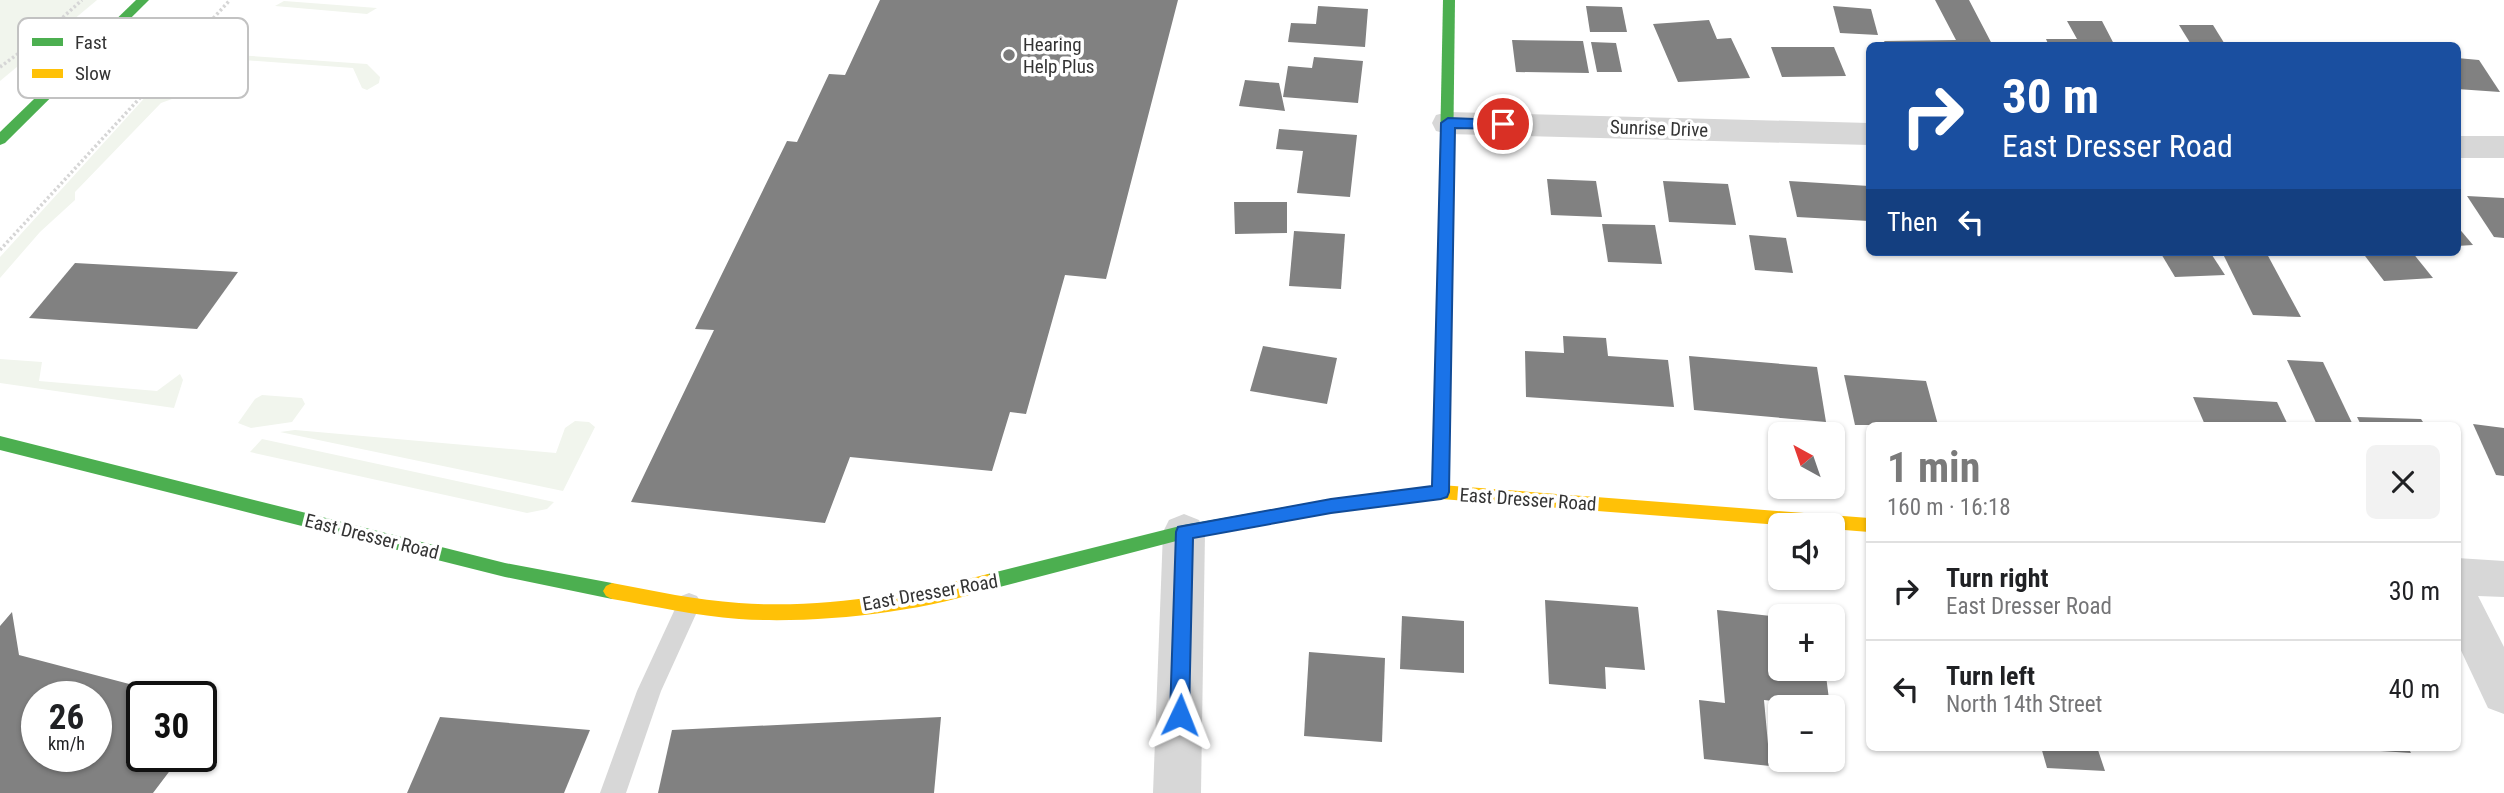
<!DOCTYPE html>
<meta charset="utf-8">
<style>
:root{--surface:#fff;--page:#f2f2f2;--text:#202124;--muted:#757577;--line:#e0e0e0;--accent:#7a7a7a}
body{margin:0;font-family:"Roboto Condensed",sans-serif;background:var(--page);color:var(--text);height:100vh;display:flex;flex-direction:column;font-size:26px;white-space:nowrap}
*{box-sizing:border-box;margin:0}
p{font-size:23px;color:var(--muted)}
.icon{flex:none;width:38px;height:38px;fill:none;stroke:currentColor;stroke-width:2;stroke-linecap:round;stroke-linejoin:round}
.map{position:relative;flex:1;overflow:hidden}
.panel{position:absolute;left:1866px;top:422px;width:595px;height:329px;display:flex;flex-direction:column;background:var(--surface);border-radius:10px;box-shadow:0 2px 5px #0004}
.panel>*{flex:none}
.hud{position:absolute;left:1866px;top:42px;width:595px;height:214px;border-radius:10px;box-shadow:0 2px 5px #0004;background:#1a4fa0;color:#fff;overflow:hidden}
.needle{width:46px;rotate:320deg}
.buttons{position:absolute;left:1768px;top:422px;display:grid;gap:14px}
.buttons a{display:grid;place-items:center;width:77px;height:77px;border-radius:10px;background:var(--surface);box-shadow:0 2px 5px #0004;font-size:35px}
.speed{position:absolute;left:21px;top:681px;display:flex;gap:14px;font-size:35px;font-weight:700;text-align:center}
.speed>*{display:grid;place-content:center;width:91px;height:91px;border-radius:50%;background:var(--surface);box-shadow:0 2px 5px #0004;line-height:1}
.speed small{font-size:18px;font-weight:400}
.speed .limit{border:4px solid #111;border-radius:10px;background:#fff;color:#111}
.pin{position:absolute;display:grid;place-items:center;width:60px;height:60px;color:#fff;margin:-30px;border:4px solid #fff;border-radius:50%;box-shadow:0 2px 7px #0007}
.me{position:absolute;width:77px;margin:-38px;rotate:2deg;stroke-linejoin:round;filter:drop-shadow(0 0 5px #0008)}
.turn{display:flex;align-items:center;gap:24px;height:147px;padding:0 21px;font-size:32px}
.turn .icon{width:91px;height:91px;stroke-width:2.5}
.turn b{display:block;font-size:49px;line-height:60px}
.then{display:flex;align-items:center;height:66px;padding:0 21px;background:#0003;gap:14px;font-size:26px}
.round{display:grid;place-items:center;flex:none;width:74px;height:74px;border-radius:10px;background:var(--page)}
.head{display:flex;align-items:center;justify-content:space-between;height:119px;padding:0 21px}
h1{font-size:42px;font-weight:700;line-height:52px;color:var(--accent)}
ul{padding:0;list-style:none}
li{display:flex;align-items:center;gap:21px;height:98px;padding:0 21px;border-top:2px solid var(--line)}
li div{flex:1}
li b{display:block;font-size:26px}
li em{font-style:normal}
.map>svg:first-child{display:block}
.green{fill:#f1f5ed}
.building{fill:#818181;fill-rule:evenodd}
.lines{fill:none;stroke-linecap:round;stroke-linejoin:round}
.path{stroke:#d6d6d6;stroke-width:3.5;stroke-dasharray:2.5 2.5;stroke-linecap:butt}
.lane{fill:#d7d7d7;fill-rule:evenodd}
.street{fill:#d7d7d7;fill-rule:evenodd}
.fast{fill:#4caf50;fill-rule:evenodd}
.slow{fill:#ffc107;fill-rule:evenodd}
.route{fill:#1a73e8;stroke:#114b97;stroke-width:2}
.poi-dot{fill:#7a7a7a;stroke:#fff;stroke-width:2.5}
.labels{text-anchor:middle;stroke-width:7;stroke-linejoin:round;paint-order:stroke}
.poi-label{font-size:19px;fill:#333;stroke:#fff;text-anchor:start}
.street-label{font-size:19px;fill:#333;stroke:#fff}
.key{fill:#fff;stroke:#c2c2c2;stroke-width:2}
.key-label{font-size:19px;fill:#333}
</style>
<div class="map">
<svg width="2504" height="793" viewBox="0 0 2504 793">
<rect width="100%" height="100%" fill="#fff"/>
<g class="green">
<path d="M0 0H97L0 81Z"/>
<path d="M284 1 377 8 367 14 275 6Z"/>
<path d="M236 55 367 64 380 77 379 83 367 90 362 88 353 68 243 60 226 64 221 69 209 70 198 80 210 81 205 87 161 103 75 192V200L40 232 0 278V257L169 71 194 62Z"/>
<path d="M0 359 42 362 39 381 157 391 180 374 183 380 174 408 0 383Z"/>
<path d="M262 395 302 398 305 404 292 422 251 428 238 423 255 399Z"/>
<path d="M575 421 589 422 595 427 563 491 280 432 295 430 556 453 565 428Z"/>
<path d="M262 439 554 502 547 509 527 513 250 452Z"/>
</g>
<g class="building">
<path d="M880 0H1178L1106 279 1065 275 1026 414 1010 412 992 471 850 457 825 523 631 502 714 330 695 329 787 141 797 142 829 74 845 75Z"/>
<path d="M1935 0H1969L1993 46H1887L1884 41 1956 40Z"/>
<path d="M1318 6 1368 9 1365 47 1288 42 1291 23 1316 24Z"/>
<path d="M1586 6 1622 7 1627 32H1590Z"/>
<path d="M1833 6 1871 9 1878 35 1840 33Z"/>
<path d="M1709 20 1717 39 1731 38 1750 78 1678 82 1653 24Z"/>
<path d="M2067 21H2102L2115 46H2049L2046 39H2077Z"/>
<path d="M2179 25H2213L2226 46H2192Z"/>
<path d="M1512 40 1583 41 1589 73 1516 72Z"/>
<path d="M1591 42 1616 43 1622 72H1597Z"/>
<path d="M1771 47H1834L1846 76 1782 77Z"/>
<path d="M1314 57 1363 61 1358 103 1283 97 1288 66 1312 68Z"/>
<path d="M2457 58 2479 60 2500 92 2457 89Z"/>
<path d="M1245 80 1279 83 1285 111 1239 106Z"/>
<path d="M1279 129 1357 135 1350 197 1297 193 1303 151 1276 149Z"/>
<path d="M1547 179 1596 181 1602 217 1551 215Z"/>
<path d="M1663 181 1728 184 1736 225 1669 222Z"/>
<path d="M1789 181 1869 186V221L1797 217Z"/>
<path d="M2467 196 2504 198V238L2494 237Z"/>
<path d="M1234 202H1287V233L1235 234Z"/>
<path d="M1602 224 1655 225 1662 264 1608 262Z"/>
<path d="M2457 226 2473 245 2457 246Z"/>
<path d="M1294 231 1345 234 1341 289 1289 286Z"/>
<path d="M1749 235 1786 238 1793 273 1755 270Z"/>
<path d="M2160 252H2210L2225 275 2175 277Z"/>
<path d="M2222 252 2267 254 2301 317 2253 315Z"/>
<path d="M2362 252H2412L2433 278 2384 281Z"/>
<path d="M75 263 238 272 197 329 29 318Z"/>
<path d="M1563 336 1606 338 1608 356 1668 360 1674 407 1526 397 1525 351 1564 353Z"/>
<path d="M1263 346 1337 358 1327 404 1250 391Z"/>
<path d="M1689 356 1817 367 1826 422 1694 410Z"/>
<path d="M2287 360 2323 362 2353 425H2317Z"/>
<path d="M1844 375 1926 381 1938 425H1855Z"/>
<path d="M2193 397 2277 402 2288 425H2205Z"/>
<path d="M2357 417 2421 419 2425 425H2361Z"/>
<path d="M2473 424 2504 428V476L2496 475Z"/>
<path d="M1545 600 1638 607 1645 670 1605 667 1606 689 1549 684Z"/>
<path d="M1717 610 1780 617V668H1825L1830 707 1764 700 1770 766 1704 759 1699 700 1725 703Z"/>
<path d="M12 612 19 655 175 696H142V756H181L153 793H0V626ZM37 696H96V756H37Z"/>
<path d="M1402 616 1464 621V673L1400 669Z"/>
<path d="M1309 652 1385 658 1382 742 1304 736Z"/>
<path d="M201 702 217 707 201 728Z"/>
<path d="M440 717 590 730 564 793H407Z"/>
<path d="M941 717 934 793H658L672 730Z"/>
<path d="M2041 747H2097L2105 771 2047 768Z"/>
<path d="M2350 747H2408L2411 753 2350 749Z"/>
</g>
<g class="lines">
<g class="path">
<path d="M0 67 41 37 82 0"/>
<path d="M0 250 230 0"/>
</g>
<path class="lane" d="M689 593 697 596 701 603 661 691 626 793H600L637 691 681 596Z"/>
<g class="street">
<path d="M1448 112 1869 123V145L1448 134 1436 131 1432 123 1436 115Z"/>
<rect x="2457" y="136" width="47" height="22"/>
<path d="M1184 514 1199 520 1205 532 1201 793H1153L1163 532 1169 520Z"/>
<path d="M2457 558 2504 561V597L2478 596 2504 647V714L2488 708 2457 642Z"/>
</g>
<g class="fast">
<path d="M136 0H149L5 143 0 145V132Z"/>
<path d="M1443 0H1455L1449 492 1447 497 1441 499 1435 497 1433 492Z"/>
<path d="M0 436 505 563 612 583 618 586 621 591 618 596 612 599 505 577 0 450Z"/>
<path d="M1395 491 1401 493 1403 498 1401 503 1395 505 1331 513 1184 539 988 590 982 587 979 582 982 577 988 574 1184 525 1331 499Z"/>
</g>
<g class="slow">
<path d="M1441 485 1869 518V532L1832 529V525H1780L1441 499 1395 505 1389 503 1387 498 1389 493 1395 491Z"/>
<path d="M988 574 994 577 997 582 994 587C923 613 814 624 739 619 696 616 654 606 612 599L606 596 603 591 606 586 612 583C654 591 696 600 739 603 823 609 906 594 988 574Z"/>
</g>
</g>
<path class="route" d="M1448 118 1503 120 1510 124 1503 129 1455 128 1449 492 1447 497 1441 499 1331 513 1193 538 1189 715 1186 721 1180 723 1173 721 1170 715 1176 532 1178 527 1331 499 1432 486 1441 123Z"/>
<circle class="poi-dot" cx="1009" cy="55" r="7"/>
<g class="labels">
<g class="poi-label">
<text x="1023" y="51">Hearing<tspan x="1023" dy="22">Help Plus</tspan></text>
</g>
<g class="street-label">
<text transform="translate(1659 128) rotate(2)" y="7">Sunrise Drive</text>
<text transform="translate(1528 499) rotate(4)" y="7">East Dresser Road</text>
<text transform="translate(372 536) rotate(14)" y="7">East Dresser Road</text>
<text transform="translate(930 592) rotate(-10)" y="7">East Dresser Road</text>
</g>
</g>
<rect x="18" y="18" width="230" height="80" rx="10" class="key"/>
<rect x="32" y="38" width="31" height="8" fill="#4caf50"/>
<rect x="32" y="69" width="31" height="9" fill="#ffc107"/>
<g class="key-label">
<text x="75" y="49">Fast</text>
<text x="75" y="80">Slow</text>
</g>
</svg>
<div class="buttons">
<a><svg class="needle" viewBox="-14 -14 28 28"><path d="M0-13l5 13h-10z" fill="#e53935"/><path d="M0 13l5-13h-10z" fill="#757577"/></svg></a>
<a><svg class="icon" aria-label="sound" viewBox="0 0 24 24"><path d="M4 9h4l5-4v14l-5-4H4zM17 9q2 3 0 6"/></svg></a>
<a>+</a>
<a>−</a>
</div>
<div class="speed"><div>26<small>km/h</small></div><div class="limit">30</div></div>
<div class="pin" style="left:1503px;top:124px;background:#d93025"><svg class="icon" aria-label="arrive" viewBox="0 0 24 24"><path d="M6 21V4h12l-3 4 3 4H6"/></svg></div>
<svg class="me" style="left:1180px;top:715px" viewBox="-20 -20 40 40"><path d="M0-17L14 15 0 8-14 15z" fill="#1a73e8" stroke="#fff" stroke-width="4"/></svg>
<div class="hud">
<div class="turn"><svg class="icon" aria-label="right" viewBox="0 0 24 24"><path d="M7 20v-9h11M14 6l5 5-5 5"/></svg><div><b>30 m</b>East Dresser Road</div></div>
<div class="then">Then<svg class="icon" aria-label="left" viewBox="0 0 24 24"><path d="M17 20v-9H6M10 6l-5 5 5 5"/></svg></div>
</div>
<section class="panel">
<div class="head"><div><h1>1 min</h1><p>160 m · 16:18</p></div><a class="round"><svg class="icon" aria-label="close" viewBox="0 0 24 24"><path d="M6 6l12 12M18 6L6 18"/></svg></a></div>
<ul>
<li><svg class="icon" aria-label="right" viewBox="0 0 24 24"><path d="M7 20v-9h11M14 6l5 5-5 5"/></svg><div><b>Turn right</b><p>East Dresser Road</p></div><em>30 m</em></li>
<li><svg class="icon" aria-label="left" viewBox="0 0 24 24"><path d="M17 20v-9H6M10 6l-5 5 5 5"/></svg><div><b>Turn left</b><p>North 14th Street</p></div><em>40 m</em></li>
</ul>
</section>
</div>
